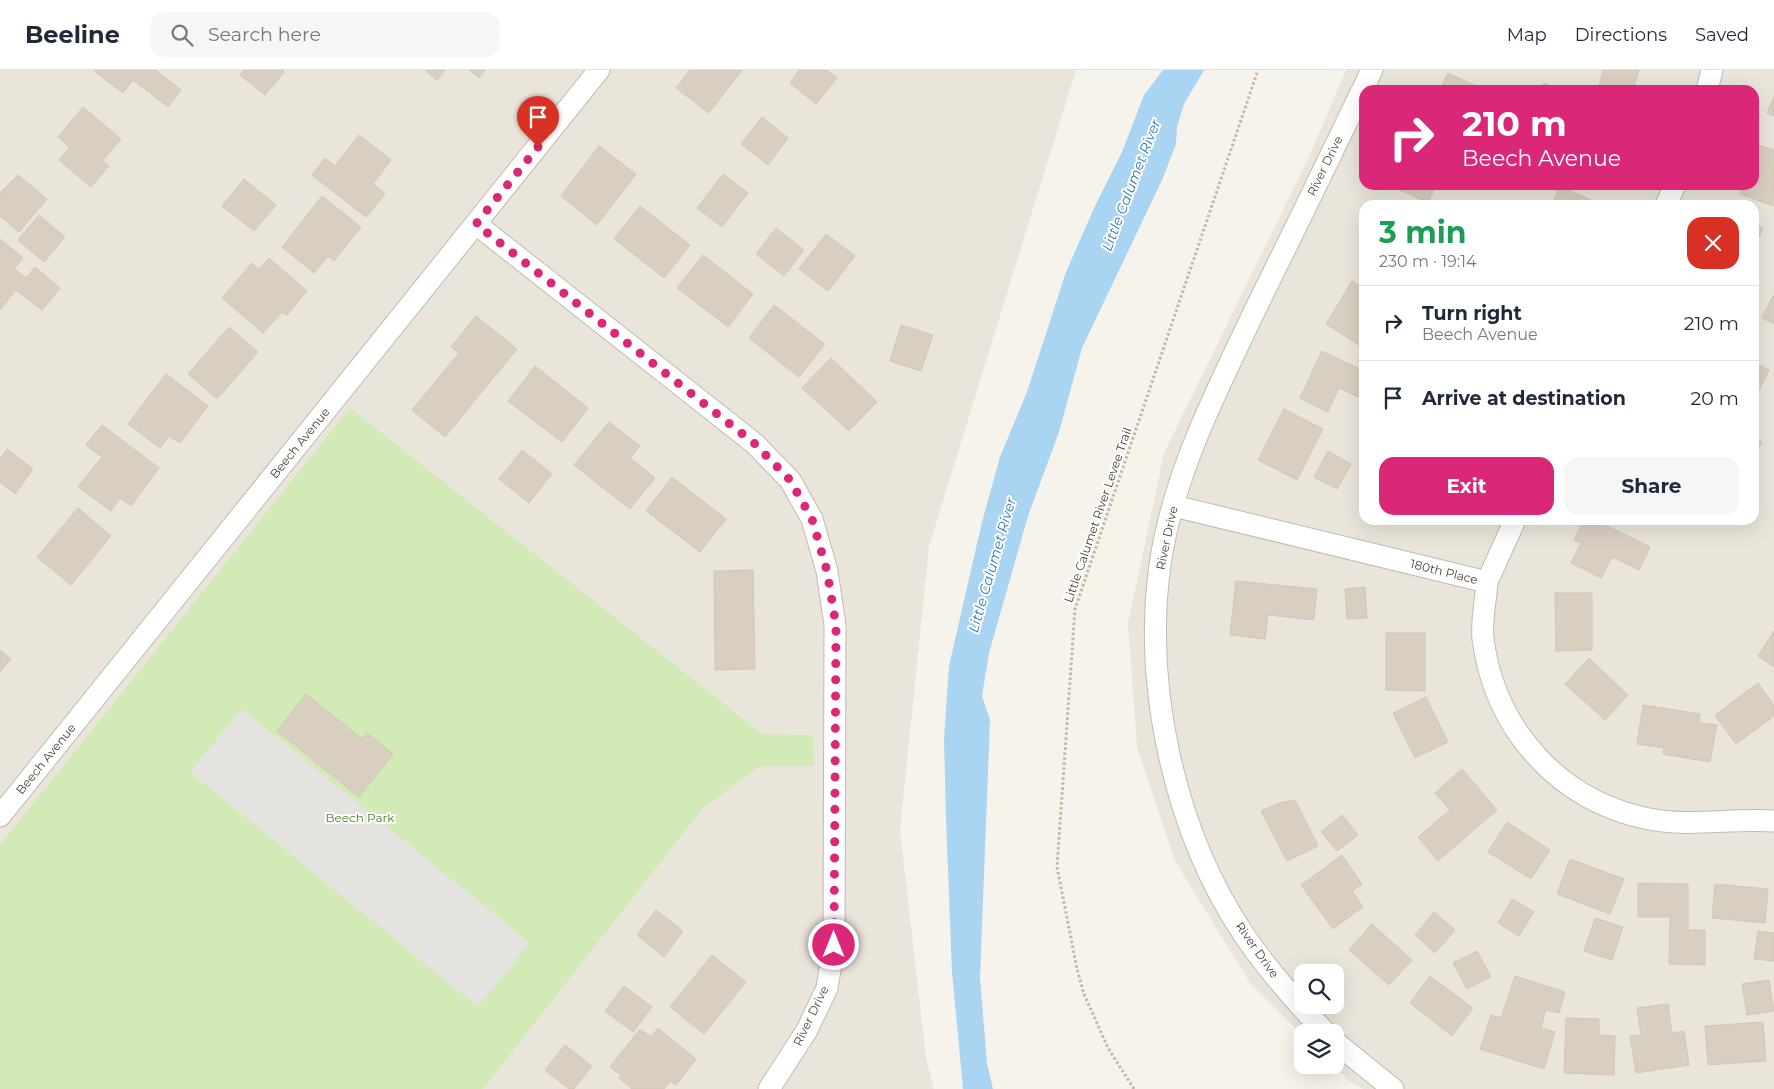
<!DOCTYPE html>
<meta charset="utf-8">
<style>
:root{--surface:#fff;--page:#f6f6f7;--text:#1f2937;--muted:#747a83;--line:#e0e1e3;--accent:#db2777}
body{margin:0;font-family:Montserrat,sans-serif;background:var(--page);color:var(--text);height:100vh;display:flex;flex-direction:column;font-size:19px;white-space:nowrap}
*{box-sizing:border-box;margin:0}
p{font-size:16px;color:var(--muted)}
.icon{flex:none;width:28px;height:28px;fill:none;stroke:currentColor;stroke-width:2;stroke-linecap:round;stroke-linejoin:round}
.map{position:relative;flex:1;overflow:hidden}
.panel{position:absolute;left:1359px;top:130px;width:400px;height:325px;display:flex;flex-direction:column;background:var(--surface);border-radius:15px;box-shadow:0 5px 20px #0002}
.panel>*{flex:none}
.banner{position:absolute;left:1359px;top:15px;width:400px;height:105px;border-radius:15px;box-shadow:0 5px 20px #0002;background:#db2777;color:#fff;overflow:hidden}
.tools{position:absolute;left:1294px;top:894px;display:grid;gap:10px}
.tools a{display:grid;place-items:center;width:50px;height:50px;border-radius:10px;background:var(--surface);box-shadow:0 5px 20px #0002;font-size:25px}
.pin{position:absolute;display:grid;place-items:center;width:42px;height:42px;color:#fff;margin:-51px -21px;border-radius:50% 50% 50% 0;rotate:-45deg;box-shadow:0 0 5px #0007}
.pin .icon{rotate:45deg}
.me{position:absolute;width:55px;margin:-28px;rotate:0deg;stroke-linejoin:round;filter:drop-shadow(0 0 4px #0008)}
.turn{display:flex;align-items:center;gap:18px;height:105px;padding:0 20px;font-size:22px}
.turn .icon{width:65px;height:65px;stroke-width:2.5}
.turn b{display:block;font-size:35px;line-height:42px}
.round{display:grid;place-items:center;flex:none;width:52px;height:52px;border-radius:15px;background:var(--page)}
.overview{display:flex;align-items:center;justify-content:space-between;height:85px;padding:0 20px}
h1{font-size:30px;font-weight:700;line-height:38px;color:#1e9e55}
.primary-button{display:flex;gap:10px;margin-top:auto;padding:10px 20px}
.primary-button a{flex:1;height:58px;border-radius:15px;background:var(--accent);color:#fff;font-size:20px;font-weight:700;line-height:58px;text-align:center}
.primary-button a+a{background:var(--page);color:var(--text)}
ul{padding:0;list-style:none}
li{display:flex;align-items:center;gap:15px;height:75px;padding:0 20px;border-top:1px solid var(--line)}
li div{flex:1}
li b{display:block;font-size:19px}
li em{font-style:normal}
header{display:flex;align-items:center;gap:30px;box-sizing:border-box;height:70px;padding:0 25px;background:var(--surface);border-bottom:1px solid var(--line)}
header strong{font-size:24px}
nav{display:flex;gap:28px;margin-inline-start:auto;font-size:18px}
.search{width:350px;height:45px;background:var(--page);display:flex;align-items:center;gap:12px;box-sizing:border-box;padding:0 18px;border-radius:15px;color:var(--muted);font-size:19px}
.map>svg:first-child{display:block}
.residential{fill:#eae5da;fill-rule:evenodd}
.green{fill:#d2eab5}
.parking{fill:#e5e3e0}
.water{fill:#a9d4f2}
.building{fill:#d8cfc1;stroke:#d3c7b4}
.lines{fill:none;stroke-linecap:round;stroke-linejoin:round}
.minor-casing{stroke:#c2bbae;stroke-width:23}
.path{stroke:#c4b79f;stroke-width:3;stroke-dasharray:2.5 2.5;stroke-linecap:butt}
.minor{stroke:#fff;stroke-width:21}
.route{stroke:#db2777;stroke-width:9;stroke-dasharray:0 16.2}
.labels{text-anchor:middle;stroke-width:4;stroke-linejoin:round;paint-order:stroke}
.street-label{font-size:12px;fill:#4b4439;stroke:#fff}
.park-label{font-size:12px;fill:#4a7f2a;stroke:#fff}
.water-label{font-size:14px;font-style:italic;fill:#2e7ab2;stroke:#fff}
</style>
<header>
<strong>Beeline</strong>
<div class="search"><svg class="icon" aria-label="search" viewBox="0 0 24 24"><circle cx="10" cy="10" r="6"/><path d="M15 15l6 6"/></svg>Search here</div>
<nav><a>Map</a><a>Directions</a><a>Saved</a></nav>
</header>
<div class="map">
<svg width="1774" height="1019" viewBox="0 0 1774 1019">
<rect width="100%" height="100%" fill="#f6f3ec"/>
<g class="residential">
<path d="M0 0H1076L929 476 900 760 926 987 934 1019H0Z"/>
<path d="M1346 0H1774V1019H1363L1350 1012 1333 995H1335V962H1302V965L1250 913 1175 791 1137 677 1128 554 1164 383 1308 89ZM1364 20H1754V115H1364ZM1364 135H1754V450H1364ZM1302 902H1335V935H1302Z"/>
</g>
<path class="green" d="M350 338 762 664 813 665 814 696H760L703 738 483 1019H0V775Z"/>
<path class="parking" d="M242 639 530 873 478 937 190 702Z"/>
<path class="water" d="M1163 0H1204L1184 34 1177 57 1176 74 1163 108 1082 278 1059 362 1028 446 989 583 982 626 990 650 980 908 987 993 993 1019H963L952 902 946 749 944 669 949 596 982 452 1000 387 1027 322 1066 202 1095 136 1122 82 1144 25Z"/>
<g class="building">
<path d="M96 0H156L181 20 168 37 133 10 123 23 95 2Z"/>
<path d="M244 0H282L284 2 265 25 240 5Z"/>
<path d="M425 0H445L437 10Z"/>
<path d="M469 0H485L479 8Z"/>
<path d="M690 0H742L709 43 676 18Z"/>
<path d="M799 0H827L837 8 816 34 790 13Z"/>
<path d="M1603 0H1639L1633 20H1598Z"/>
<path d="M1448 3 1478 17 1477 20H1440Z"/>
<path d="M1544 13 1560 20H1541Z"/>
<path d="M1774 26V46L1767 43Z"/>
<path d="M83 37 121 69 102 91 109 96 91 117 59 90 70 77 58 67Z"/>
<path d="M762 47 788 68 768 95 741 74Z"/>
<path d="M359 65 391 90 373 114 385 124 366 147 312 105 325 88 335 96Z"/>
<path d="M1758 75 1774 80 1773 136 1740 124 1744 115H1754V87Z"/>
<path d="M599 76 636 104 597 155 561 126Z"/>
<path d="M723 104 748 123 722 157 697 138Z"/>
<path d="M18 105 47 129 19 162 0 146V123Z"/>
<path d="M244 109 276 135 254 161 222 136Z"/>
<path d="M1399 115H1436L1428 133 1398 119Z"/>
<path d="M1560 116 1591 130 1589 135H1552Z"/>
<path d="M322 126 361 157 334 191 328 186 314 203 282 177Z"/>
<path d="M640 136 690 175 664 208 614 169Z"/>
<path d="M39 145 65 167 44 192 18 170Z"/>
<path d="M1754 154 1763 158 1754 179Z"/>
<path d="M776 158 804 180 784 206 756 184Z"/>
<path d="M826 164 855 186 828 221 799 199Z"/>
<path d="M0 169 23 188 14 199 26 208 35 197 60 218 42 240 16 220 0 240Z"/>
<path d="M703 185 753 224 728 257 677 218Z"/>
<path d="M269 188 307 221 287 245 282 242 263 263 222 228 252 193 259 199Z"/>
<path d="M1352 211 1364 218V278L1326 254Z"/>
<path d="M1773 226H1774V254L1762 248Z"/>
<path d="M774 235 825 274 799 307 749 268Z"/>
<path d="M476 246 517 279 445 367 412 340 459 283 451 277Z"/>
<path d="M901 255 933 265 921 301 890 291Z"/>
<path d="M229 257 258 282 217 329 188 304Z"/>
<path d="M1322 281 1364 301 1362 329 1339 318 1328 342 1300 328Z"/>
<path d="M831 288 877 332 849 361 802 318Z"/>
<path d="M1754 292 1769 300 1756 326 1754 325Z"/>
<path d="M535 296 588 338 562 372 508 331Z"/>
<path d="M166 304 208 336 180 373 169 366 160 378 128 354Z"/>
<path d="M1284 339 1323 359 1297 410 1258 390Z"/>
<path d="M609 352 640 376 630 388 655 408 630 439 574 395Z"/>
<path d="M102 355 159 398 131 436 120 428 111 441 78 417 102 387 86 375Z"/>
<path d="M1754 367 1762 372 1754 386Z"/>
<path d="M7 379 33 399 15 424 0 412V389Z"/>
<path d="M522 380 552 404 529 433 499 409Z"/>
<path d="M1328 381 1351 394 1337 419 1314 407Z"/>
<path d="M672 407 726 449 700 482 646 441Z"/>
<path d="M78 438 111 466 71 515 37 487Z"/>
<path d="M1584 450H1595L1650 477 1639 500 1612 487 1601 508 1571 493 1581 473 1574 470Z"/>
<path d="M753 500 755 599 715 600 714 501Z"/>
<path d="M1236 511 1317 519 1314 550 1268 545 1265 569 1230 565Z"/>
<path d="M1365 517 1367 548 1347 549 1345 519Z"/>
<path d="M1555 523H1592V580L1556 581Z"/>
<path d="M1774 561V597L1758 586Z"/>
<path d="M1386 563H1425V621L1386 620Z"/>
<path d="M0 580 11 589 0 602Z"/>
<path d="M1589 588 1628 625 1605 650 1565 614Z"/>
<path d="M1758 613 1774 635V646L1736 674 1715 645Z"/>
<path d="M306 624 362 669 367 663 393 684 359 727 277 661Z"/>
<path d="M1426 627 1448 672 1415 688 1393 643Z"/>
<path d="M1643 635 1700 644 1699 653 1717 655 1710 692 1663 684 1664 678 1637 674Z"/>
<path d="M1462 699 1497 740 1438 791 1418 767 1450 740 1435 723Z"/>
<path d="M1295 730 1318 776 1287 791 1261 741 1279 733Z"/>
<path d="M1342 745 1358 765 1337 781 1321 762Z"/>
<path d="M1507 752 1550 780 1531 809 1488 782Z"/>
<path d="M1342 785 1362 814 1352 821 1363 837 1333 859 1301 815Z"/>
<path d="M1570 789 1624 809 1610 844 1557 824Z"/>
<path d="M1638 813 1688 814V860H1705V895L1669 894 1670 847H1638Z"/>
<path d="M1715 814 1768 819 1765 853 1712 848Z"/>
<path d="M1512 829 1534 842 1519 866 1498 853Z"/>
<path d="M656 840 683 861 664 887 637 865Z"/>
<path d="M1434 842 1455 860 1435 883 1415 865Z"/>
<path d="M1595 848 1623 857 1612 890 1584 881Z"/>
<path d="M1372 854 1412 890 1389 915 1349 880Z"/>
<path d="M1758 861 1774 863V891L1754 889Z"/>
<path d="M1477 881 1491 907 1467 919 1453 893Z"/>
<path d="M712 885 746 912 704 964 670 937Z"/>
<path d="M1430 906 1473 938 1452 966 1410 933Z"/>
<path d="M1515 906 1565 922 1559 943 1546 940 1541 958 1555 962 1544 999 1480 979 1491 945 1501 948Z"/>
<path d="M1769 910 1774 941 1747 945 1742 914Z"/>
<path d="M624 916 652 937 633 962 605 941Z"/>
<path d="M1668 934 1672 963 1684 961 1689 995 1636 1003 1630 966 1641 965 1637 938Z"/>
<path d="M1566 948 1599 949V965L1615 966 1614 1005 1564 1003Z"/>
<path d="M1763 952 1766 991 1708 995 1705 956Z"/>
<path d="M658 958 696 989 676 1015 670 1011 664 1019H632L619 1008 621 1005 610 997 640 959 651 967Z"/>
<path d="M565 975 592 996 574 1019H569L545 1000Z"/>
</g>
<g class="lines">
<defs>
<g id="minor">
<path d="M1707 20 1712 0"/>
<path d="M1666 135 1675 115"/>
<path d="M476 154 754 373 790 410 812 449 827 501 835 555 834 875 827 918 807 960 769 1019"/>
<path d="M1174 436 1487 512C1486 530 1481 551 1483 569 1495 660 1559 731 1649 749 1689 757 1733 748 1774 751"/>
<path d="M1487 512 1515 450"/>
<path d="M0 746 599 0"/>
<path d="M1325 962C1296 932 1268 900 1244 865 1175 762 1143 618 1160 495 1173 404 1217 320 1256 238 1295 159 1334 79 1372 0"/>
<path d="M1335 972 1393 1019"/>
</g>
</defs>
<use href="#minor" class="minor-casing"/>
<path class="path" d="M1134 1019 1108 978 1084 924 1077 899 1057 797 1075 539 1258 0"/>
<use href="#minor" class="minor"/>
</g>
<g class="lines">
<path class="route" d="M538 77 476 154 754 373 790 410 812 449 827 501 836 555 834 875"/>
</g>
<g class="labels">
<g class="street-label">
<text transform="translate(1325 96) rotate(-64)" y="4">River Drive</text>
<text transform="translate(300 373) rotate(-51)" y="4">Beech Avenue</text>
<text transform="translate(1098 445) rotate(-71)" y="4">Little Calumet River Levee Trail</text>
<text transform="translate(1167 468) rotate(-78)" y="4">River Drive</text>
<text transform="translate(1444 502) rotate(14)" y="4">180th Place</text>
<text transform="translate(46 689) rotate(-51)" y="4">Beech Avenue</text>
<text transform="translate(1257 880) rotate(55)" y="4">River Drive</text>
<text transform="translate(811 946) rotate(-64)" y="4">River Drive</text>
</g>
<g class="park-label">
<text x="360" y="752">Beech Park</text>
</g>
<g class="water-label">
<text transform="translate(1131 115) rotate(-69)" y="5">Little Calumet River</text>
<text transform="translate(992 495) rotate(-74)" y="5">Little Calumet River</text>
</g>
</g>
</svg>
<div class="tools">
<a><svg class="icon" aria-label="search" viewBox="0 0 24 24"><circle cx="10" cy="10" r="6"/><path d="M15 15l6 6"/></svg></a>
<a><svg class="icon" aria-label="layers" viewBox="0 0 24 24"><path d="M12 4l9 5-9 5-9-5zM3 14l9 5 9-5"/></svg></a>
</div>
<div class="pin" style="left:538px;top:77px;background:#d93025"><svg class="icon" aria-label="arrive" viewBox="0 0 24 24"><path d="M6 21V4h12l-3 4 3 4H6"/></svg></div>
<svg class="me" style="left:834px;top:875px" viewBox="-20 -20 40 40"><circle r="17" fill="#db2777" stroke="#fff" stroke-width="3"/><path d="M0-11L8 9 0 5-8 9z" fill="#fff"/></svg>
<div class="banner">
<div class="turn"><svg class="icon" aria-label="right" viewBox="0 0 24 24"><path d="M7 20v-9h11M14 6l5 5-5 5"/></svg><div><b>210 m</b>Beech Avenue</div></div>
</div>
<section class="panel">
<div class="overview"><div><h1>3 min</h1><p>230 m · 19:14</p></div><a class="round" style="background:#d93025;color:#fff"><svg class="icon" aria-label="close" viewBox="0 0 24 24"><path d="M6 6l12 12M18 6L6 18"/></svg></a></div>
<ul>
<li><svg class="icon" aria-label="right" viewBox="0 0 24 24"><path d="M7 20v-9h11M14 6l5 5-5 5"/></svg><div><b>Turn right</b><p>Beech Avenue</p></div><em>210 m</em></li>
<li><svg class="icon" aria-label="arrive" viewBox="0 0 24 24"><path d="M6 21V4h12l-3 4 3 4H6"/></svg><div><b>Arrive at destination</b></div><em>20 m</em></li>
</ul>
<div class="primary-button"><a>Exit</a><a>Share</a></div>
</section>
</div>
